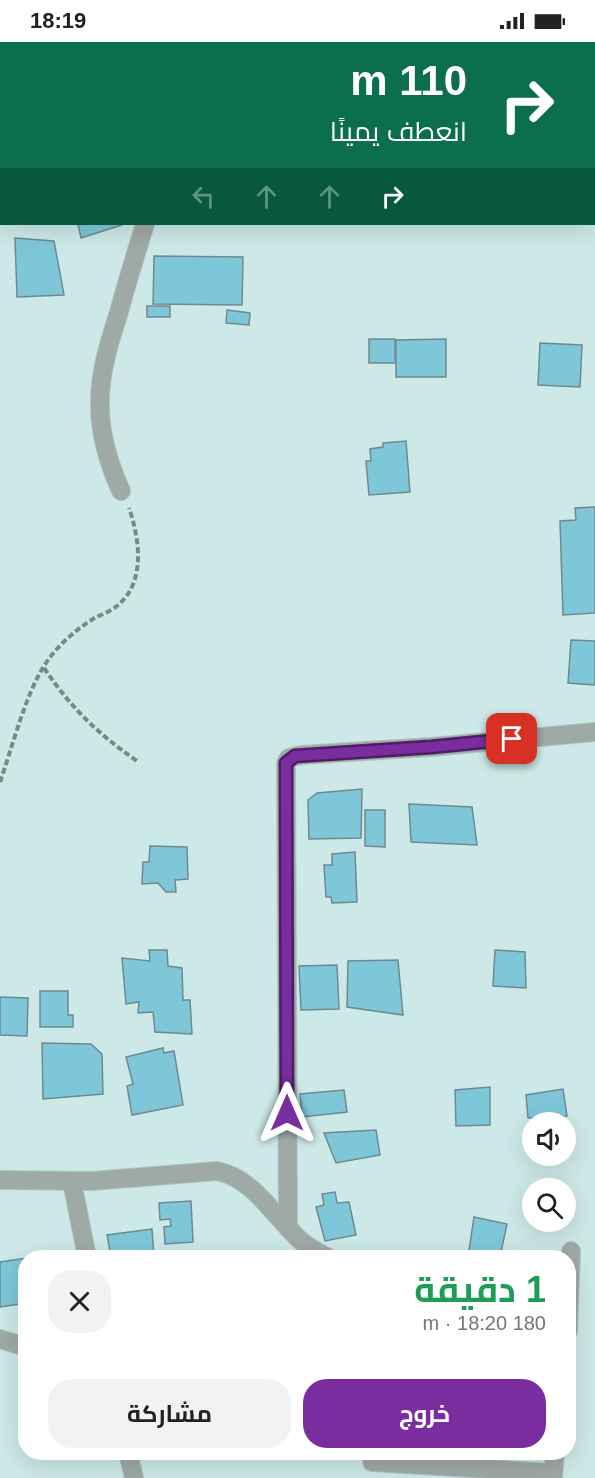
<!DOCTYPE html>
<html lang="ar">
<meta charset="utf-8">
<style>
:root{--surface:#fff;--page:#f2f2f2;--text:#222;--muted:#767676;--accent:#7a2d9e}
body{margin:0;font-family:Helvetica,Cairo,sans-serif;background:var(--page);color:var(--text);direction:rtl;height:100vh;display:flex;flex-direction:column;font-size:22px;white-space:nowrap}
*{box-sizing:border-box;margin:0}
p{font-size:20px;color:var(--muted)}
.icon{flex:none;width:33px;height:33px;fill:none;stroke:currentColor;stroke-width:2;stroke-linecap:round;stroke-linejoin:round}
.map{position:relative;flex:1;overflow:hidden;direction:ltr}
.side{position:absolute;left:18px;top:1208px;width:558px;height:210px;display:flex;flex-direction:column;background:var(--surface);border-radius:24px;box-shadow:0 6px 24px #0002;direction:rtl}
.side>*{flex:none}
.top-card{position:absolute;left:0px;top:0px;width:596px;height:183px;box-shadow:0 6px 24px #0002;direction:rtl;background:#0b6e4f;color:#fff;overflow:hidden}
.fabs{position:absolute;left:522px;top:1070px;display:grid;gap:12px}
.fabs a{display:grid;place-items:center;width:54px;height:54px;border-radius:50%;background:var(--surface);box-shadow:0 6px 24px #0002;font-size:30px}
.pin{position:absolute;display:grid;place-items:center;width:51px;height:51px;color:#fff;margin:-26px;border-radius:12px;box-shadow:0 3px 9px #0006}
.me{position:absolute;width:66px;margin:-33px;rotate:0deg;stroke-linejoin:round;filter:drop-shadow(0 0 4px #0008)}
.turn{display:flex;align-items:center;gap:21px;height:126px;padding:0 30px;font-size:27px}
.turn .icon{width:78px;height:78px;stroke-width:2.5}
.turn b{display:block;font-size:42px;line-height:51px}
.lanes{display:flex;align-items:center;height:57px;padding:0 30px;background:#0003;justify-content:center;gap:30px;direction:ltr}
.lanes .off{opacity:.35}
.round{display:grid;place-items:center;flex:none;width:63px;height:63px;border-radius:24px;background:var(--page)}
.headline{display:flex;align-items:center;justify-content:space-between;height:102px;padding:0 30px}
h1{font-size:36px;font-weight:700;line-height:45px;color:#1e9e55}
.action{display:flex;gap:12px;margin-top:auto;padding:12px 30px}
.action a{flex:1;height:69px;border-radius:24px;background:var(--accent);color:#fff;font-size:24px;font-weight:700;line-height:69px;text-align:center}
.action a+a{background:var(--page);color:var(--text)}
.status{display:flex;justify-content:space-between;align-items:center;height:42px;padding:0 30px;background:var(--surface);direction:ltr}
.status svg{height:16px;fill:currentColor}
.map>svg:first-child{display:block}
.building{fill:#7dc7d9;stroke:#708990;stroke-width:1.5}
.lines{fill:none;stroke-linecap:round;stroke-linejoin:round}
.minor-casing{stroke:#acc6c4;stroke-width:20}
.path{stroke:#768a88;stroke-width:4;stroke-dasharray:6 3;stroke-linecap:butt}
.minor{stroke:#9fa9a5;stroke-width:18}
.route-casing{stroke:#4f1d67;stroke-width:15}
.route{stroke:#7a2d9e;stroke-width:10}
</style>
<div class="status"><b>18:19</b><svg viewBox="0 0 49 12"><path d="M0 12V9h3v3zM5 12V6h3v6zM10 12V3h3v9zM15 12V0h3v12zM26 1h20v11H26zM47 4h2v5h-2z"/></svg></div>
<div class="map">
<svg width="595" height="1436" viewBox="0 0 595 1436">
<rect width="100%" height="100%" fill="#cce9e7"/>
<g class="building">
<path d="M78 182H122V183L81 196Z"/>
<path d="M15 196 54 199 64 253 17 255Z"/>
<path d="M154 214 243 215 242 263 153 262Z"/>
<rect x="147" y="264" width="23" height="11"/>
<path d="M227 268 250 271 249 283 226 281Z"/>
<rect x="369" y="297" width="26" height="24"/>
<path d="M446 297V335H396V298Z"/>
<path d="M540 301 582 303 580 345 538 343Z"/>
<path d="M406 399 410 450 369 453 366 419H371L370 407 383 405V401Z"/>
<path d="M595 465V571L563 573 560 479 576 478 575 466Z"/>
<path d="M571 598 595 599V643L568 641Z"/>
<path d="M362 747 361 796 309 797 308 758 317 751Z"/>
<path d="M409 762 472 765 477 803 411 800Z"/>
<path d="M365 768H385V805L365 804Z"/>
<path d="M150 804 187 805 188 837 175 838 176 850H166L158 841 142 842 143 820H149Z"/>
<path d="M355 810 357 860 332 861 331 855H326L324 823H332V812Z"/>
<path d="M149 908H167L168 924 182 926 183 958H190L192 992 155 990 153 970 138 971 139 960 126 962 122 916 150 919Z"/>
<path d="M495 908 525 910 526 946 493 944Z"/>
<path d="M398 918 403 973 347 965 348 919Z"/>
<path d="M337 923 339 967 301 968 299 924Z"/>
<path d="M40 949H68V973H73V985H40Z"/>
<path d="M0 955 28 956 27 994 0 993Z"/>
<path d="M42 1001 91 1002 102 1012 103 1052 43 1057Z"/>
<path d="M163 1006 164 1011 174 1009 183 1063 132 1073 127 1044 133 1042 126 1015Z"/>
<path d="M490 1045V1083L456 1084 455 1048Z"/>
<path d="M563 1047 567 1074 528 1076 526 1053Z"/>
<path d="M344 1048 347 1070 302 1075 300 1052Z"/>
<path d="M376 1088 380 1113 336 1121 324 1091Z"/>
<path d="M335 1150 337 1161 349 1160 356 1193 325 1199 316 1165 324 1163 322 1152Z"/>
<path d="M191 1159 193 1200 165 1202 164 1185 171 1184 170 1177 160 1178 159 1161Z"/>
<path d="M474 1175 507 1182 500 1215H468Z"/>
<path d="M152 1187 154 1215H111L107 1193Z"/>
<path d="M26 1216V1261L0 1265V1220Z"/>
<path d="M277 1410H317L316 1414Z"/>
</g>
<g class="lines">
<defs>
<g id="minor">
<path d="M150 0V2"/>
<path d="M121 449C109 422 100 394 100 365 99 332 109 301 119 270 127 240 136 211 145 182"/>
<path d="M0 1138 92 1139 217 1129C253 1136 273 1173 299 1197 307 1205 317 1210 327 1215"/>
<path d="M72 1140 87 1215"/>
<path d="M288 1186 286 721 289 716 301 713 431 705 595 690"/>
<path d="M568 1289 571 1209"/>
<path d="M0 1297 26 1305"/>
<path d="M128 1410 134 1436"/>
<path d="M372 1420 553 1431"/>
<path d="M553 1436 555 1410"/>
</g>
</defs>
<use href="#minor" class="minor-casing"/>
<g class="path">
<path d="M44 626C72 667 97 691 137 719"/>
<path d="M0 740C12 706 25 654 44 624 56 605 74 589 93 577 99 573 107 571 113 567 147 544 140 498 129 466"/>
</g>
<use href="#minor" class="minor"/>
</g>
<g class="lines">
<defs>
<path id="route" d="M287 1071 286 721 295 714 431 705 512 697"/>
</defs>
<use href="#route" class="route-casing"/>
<use href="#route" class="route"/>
</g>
</svg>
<div class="fabs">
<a><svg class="icon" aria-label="sound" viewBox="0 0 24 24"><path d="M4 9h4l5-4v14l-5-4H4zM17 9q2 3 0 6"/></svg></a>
<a><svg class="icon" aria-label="search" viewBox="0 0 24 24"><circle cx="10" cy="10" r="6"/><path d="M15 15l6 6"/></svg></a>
</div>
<div class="pin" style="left:512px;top:697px;background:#d93025"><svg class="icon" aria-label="arrive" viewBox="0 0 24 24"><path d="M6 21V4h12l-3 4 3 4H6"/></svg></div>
<svg class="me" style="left:287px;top:1071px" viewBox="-20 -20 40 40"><path d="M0-17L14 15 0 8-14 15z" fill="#7a2d9e" stroke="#fff" stroke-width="4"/></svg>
<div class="top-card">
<div class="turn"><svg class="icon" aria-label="right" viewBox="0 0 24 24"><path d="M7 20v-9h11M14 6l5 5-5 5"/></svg><div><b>110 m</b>انعطف يمينًا</div></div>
<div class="lanes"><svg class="icon off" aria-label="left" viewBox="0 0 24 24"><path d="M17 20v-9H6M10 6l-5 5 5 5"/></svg><svg class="icon off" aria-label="ahead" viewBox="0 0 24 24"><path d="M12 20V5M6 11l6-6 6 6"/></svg><svg class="icon off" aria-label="ahead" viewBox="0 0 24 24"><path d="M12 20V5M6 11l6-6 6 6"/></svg><svg class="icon" aria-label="right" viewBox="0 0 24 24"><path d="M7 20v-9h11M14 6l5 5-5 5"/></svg></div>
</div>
<section class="side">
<div class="headline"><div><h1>1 دقيقة</h1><p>180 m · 18:20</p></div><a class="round"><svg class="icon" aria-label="close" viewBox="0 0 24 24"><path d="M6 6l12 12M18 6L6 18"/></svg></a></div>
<div class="action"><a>خروج</a><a>مشاركة</a></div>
</section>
</div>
